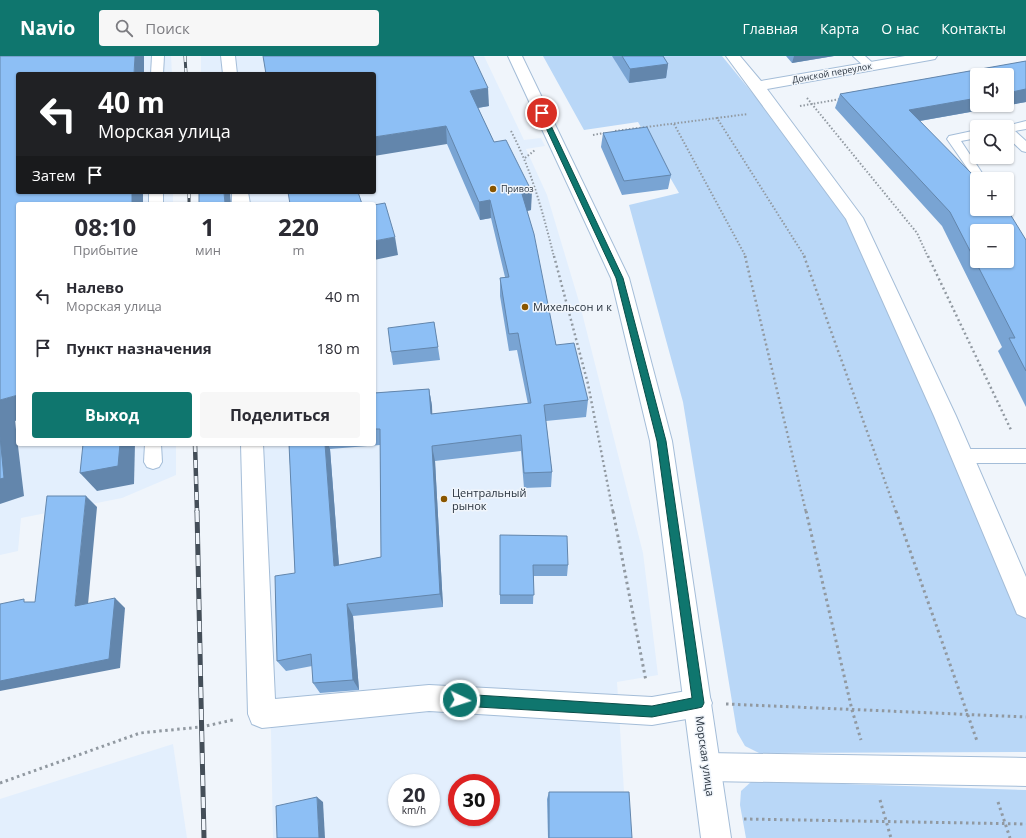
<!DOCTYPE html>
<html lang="ru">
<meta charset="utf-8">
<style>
:root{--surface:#fff;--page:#f7f7f7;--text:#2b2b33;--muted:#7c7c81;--accent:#0f766e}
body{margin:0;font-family:"Open Sans",sans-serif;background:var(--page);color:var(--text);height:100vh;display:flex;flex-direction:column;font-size:15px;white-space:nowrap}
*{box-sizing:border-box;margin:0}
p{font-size:13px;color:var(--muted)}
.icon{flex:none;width:22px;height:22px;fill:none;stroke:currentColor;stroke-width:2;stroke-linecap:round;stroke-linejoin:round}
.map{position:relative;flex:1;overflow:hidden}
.details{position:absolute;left:16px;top:146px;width:360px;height:244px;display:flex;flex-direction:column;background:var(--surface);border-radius:4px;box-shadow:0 1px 3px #0004}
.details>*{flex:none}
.banner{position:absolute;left:16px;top:16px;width:360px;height:122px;border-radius:4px;box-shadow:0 1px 3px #0004;background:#202124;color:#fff;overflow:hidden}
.tools{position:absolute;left:970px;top:12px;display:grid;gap:8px}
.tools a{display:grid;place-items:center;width:44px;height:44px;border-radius:4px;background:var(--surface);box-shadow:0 1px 3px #0004;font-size:20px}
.speed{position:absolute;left:388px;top:718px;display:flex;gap:8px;font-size:20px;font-weight:700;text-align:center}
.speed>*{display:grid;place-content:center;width:52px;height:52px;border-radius:50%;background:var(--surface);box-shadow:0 1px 3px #0004;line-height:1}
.speed small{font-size:10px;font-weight:400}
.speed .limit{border:6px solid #d22;background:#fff;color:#111}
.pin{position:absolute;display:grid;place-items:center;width:34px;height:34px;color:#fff;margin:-17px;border:2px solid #fff;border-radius:50%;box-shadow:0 1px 4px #0007}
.me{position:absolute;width:44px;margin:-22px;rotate:94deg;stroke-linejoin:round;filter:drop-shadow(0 0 3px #0008)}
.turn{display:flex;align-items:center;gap:14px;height:84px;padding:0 16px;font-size:18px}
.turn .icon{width:52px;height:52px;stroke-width:2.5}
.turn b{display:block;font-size:28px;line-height:34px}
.then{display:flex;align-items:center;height:38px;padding:0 16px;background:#0003;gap:8px;font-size:15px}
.eta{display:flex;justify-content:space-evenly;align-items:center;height:68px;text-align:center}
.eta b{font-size:24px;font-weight:700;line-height:28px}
.action{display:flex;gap:8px;margin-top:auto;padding:8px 16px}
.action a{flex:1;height:46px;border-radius:4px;background:var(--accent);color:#fff;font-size:16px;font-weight:700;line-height:46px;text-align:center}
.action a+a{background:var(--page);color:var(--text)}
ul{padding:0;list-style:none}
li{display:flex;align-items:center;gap:12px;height:52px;padding:0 16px}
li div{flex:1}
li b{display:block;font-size:15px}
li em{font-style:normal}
header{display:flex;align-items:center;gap:24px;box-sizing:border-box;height:56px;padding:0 20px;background:var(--accent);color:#fff}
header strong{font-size:19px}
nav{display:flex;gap:22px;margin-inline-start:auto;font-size:14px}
.search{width:280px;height:36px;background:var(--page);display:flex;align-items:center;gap:10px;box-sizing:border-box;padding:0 14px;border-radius:4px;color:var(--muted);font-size:15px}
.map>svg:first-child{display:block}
.built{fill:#e3effd;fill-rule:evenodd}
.green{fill:#b9d7f7}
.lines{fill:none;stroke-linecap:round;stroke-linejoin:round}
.service-casing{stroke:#a4bdd8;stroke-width:2}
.minor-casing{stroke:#a4bdd8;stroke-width:2}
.tertiary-casing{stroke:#a4bdd8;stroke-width:2}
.path-far2{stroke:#9199a1;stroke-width:2;stroke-dasharray:1.5 2;stroke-linecap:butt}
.path-far1{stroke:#9199a1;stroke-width:2.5;stroke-dasharray:2 3;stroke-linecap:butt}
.path{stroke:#9199a1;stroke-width:3;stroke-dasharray:2.5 3.5;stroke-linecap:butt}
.service{fill:#fff;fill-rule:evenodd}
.minor{fill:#fff;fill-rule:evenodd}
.tertiary{fill:#fff;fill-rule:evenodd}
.rail-far2-casing{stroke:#444e58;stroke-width:3}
.rail-far1-casing{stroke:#444e58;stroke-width:4.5}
.rail-casing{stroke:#444e58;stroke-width:5}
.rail-far2{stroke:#f0f5fb;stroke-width:2;stroke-dasharray:6;stroke-linecap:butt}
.rail-far1{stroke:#f0f5fb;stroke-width:3;stroke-dasharray:8;stroke-linecap:butt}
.rail{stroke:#f0f5fb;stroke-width:3.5;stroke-dasharray:11;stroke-linecap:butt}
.wall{fill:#79a4d3;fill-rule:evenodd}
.shaded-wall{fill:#6386ac}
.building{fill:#8dbff5;stroke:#6386ac;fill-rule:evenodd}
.route{fill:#0f766e;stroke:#0a4d48}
.poi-dot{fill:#895600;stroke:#f0f5fb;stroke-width:1.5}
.labels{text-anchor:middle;stroke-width:3;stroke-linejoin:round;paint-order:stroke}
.far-street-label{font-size:9px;fill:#29333e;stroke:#f0f5fb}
.far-poi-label{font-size:9px;fill:#29333e;stroke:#f0f5fb;text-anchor:start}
.poi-label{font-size:11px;fill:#29333e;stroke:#f0f5fb;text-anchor:start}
.street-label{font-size:11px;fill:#29333e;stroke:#f0f5fb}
</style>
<header>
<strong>Navio</strong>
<div class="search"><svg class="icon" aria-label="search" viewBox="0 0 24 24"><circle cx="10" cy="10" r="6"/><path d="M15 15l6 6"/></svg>Поиск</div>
<nav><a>Главная</a><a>Карта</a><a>О нас</a><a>Контакты</a></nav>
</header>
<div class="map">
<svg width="1026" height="782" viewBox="0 0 1026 782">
<rect width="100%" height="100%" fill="#f0f5fb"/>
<g class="built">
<path d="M0 0H171L172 18H18V136H173V148H18V388H176V419L122 442 21 462 18 495 0 499Z"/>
<path d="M201 0H484L524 84 541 82 545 90 526 93 547 139 580 249 643 497 658 619 617 626 627 782H273L271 676 255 388H374V148H206L205 136H374V18H201ZM397 727H431V761H397ZM457 727H491V761H457Z"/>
<path d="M173 688 187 782H0V743Z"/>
</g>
<g class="green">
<path d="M543 0H722L859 167 1026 553V696L759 697 745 690 737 676 683 346 629 149 679 137 638 66 584 74Z"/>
<path d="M752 725 1026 734V782H746L740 749 741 735Z"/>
</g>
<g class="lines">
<defs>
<g id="service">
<path d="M152 0H164L163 18H151Z"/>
<path d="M853 0H865L876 10 874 12H866Z"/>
<path d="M1026 65V73L1015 75 1026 85V96L1022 95 1007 81V71H1002Z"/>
<path d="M977 74V82L961 85 986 123H977V126L947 83 949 80Z"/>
<rect x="149" y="136" width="14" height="12"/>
<path d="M145 388H161L162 406 159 411 153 413 147 411 144 406Z"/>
<path d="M962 393H1026V407H962L956 405 953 400 956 395Z"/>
</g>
<g id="minor">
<path d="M221 0H235L237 18H223Z"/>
<path d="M726 0H740L761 25 905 0H937L935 3 930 4 767 33 863 162 956 360 1026 521V562L1017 558 934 360 846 163Z"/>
<path d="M232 136H248L250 148H232Z"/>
<path d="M241 388H263L275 643 429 629 652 641 698 633 708 637 712 647 708 657 698 661 652 669 429 655 262 672 252 668 248 658Z"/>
<path d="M707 697 1026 702V730L707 725 697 721 693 711 697 701Z"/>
</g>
<path id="tertiary" d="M508 0H522L629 222 672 385 731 782H701L650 385 611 222Z"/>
</defs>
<use href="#service" class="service-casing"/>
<use href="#minor" class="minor-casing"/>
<use href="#tertiary" class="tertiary-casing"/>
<g class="path-far2">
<path d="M807 42 917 177 928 201"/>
<path d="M800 50 841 43"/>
<path d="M717 62 748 58"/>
<path d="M674 68 746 201"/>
<path d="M511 75C532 115 543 157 554 201"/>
<path d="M615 75 717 62 805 201"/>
<path d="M593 79 604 77"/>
<path d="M525 102 535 94"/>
</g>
<g class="path-far1">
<path d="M554 200 588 328 613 456"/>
<path d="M745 200 806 456"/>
<path d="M804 200 896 456"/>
<path d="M928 200 1012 376"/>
</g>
<g class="path">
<path d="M613 455 646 625"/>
<path d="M806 455 852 654 861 684"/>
<path d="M896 455 977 685"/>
<path d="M726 648 1026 661"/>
<path d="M0 727 140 677 201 671 233 664"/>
<path d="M880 744 891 782"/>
<path d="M998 746 1010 782"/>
<path d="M744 763 1026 768"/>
</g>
<use href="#service" class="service"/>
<use href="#minor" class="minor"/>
<use href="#tertiary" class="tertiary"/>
<defs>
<g id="rail-far2">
<path d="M185 0 186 18"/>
<path d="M189 136V148"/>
</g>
<path id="rail-far1" d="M195 388 197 456"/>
<path id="rail" d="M197 455 204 782"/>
</defs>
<use href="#rail-far2" class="rail-far2-casing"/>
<use href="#rail-far1" class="rail-far1-casing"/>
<use href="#rail" class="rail-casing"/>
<use href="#rail-far2" class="rail-far2"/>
<use href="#rail-far1" class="rail-far1"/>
<use href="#rail" class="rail"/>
</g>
<g class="wall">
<path d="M612 0H663L668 8 666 22 629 27Z"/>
<path d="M786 0H834L792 7Z"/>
<path d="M1026 5V46L920 65 1026 184V351L998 295 1002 291 942 170 835 52 840 38Z"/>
<path d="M374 18 489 50 478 52 494 86 531 154 527 155 556 289 588 344 586 361 546 365 552 416 551 431 524 432 521 395 435 405 443 551 353 560 359 634 320 637 313 627 312 610 286 615 277 605 295 517 289 388H374V337L429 333 432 350V358L528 348 517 294 509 295 500 240V222L505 221 491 162 480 164 447 88ZM380 389 381 501 339 509 330 393Z"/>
<path d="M603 77 671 119 668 133 622 139 601 91Z"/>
<path d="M434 266 440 304 393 309 391 296Z"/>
<path d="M500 479 568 509 567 520H534L533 548H500Z"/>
<path d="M549 736 632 782H548L547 743Z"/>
</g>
<g class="shaded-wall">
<path d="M135 0H144V18H134Z"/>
<path d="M794 0H834L792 7Z"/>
<path d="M668 8 666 22 629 27 630 13Z"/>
<path d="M488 32 489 50 471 53 470 35Z"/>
<path d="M1026 33V46L902 68 909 54 977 42V49H1007V37Z"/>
<path d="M446 70 447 88 374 100V81Z"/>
<rect x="132" y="136" width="11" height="12"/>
<path d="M224 136H230L231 148H225Z"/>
<path d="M532 136 531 154 522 156V138Z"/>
<path d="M490 144 491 162 480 164 479 146Z"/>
<path d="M395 181 398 199 374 204V185Z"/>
<path d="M429 333 432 350 433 375 431 358Z"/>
<path d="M18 339V364L15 365 24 440 0 448V344Z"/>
<path d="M120 388H135L134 428 97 435 80 417Z"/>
<path d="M325 388H328L330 393 340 523 334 510Z"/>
<path d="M432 390 435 405 443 551 440 538Z"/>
<path d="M86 440 97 451 87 559 75 550Z"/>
<path d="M115 542 125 552 120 612 0 635V625Z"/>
<path d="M347 548 353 560 359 634 353 624Z"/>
<path d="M317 741 323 746 325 782H319Z"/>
</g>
<g class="building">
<path d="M0 0H135L134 18H18V136H132V148H18V339L0 344Z"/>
<path d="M263 0H473L488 32 470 35 494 86 506 84 532 136 522 138 534 178 556 289 574 287 588 344 544 349 552 416 524 417 521 379 432 390 440 538 347 548 353 624 313 627 311 598 277 605 275 520 295 517 289 388H325L334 510 381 501 380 373H374V337L429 333 431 358 531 347 518 277 509 278 500 222 509 221 490 144 479 146 446 70 374 81V18H266Z"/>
<path d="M622 0H663L668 8 630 13Z"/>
<path d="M1026 5V33L1007 37V19H977V42L909 54 977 123V153H1007L1026 184V315L1009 282H1015L950 156 840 38ZM977 175H1007V205H977Z"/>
<path d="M647 71 671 119 624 125 603 77Z"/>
<path d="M199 136H224L225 148H199Z"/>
<path d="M288 136H358L362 148H290Z"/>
<path d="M385 147 395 181 374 185V149Z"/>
<path d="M434 266 438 291 391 296 388 272Z"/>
<path d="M0 380 4 422 0 423Z"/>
<path d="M83 388H120L118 410 80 417Z"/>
<path d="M47 440H86L75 550 115 542 109 603 0 625V548L24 543V546H35Z"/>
<path d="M500 479 567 480 568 509H533L534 539H500Z"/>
<path d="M549 736H629L632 782H549Z"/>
<path d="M317 741 319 782H277L276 750Z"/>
</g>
<path class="route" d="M542 55 545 57 623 222 666 385 704 647 702 651 698 652 652 661 460 650 457 648 455 644 457 640 460 638 652 650 692 642 657 385 616 222 539 57Z"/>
<g class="poi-dot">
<circle cx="493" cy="133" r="4"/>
<circle cx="525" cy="251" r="4"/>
<circle cx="444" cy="443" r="4"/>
</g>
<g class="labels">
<g class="far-street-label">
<text transform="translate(832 17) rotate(-10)" y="3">Донской переулок</text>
</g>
<g class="far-poi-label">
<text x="501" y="136">Привоз</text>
</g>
<g class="poi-label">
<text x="533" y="255">Михельсон и к</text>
<text x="452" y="441">Центральный<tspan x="452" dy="13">рынок</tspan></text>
</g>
<g class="street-label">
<text transform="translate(705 700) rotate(82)" y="4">Морская улица</text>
</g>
</g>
</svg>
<div class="tools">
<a><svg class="icon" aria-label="sound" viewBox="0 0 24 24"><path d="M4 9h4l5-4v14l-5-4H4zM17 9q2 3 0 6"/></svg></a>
<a><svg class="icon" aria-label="search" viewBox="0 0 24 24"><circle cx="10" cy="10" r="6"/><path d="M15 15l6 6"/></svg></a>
<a>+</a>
<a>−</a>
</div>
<div class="speed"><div>20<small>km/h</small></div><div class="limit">30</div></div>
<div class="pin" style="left:542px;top:57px;background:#d93025"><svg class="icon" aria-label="arrive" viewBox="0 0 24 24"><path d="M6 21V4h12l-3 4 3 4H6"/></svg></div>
<svg class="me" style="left:460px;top:644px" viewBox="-20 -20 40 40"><circle r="17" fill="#0f766e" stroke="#fff" stroke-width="3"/><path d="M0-11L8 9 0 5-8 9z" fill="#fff"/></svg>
<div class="banner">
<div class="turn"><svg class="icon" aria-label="left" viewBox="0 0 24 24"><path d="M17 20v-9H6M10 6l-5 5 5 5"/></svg><div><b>40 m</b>Морская улица</div></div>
<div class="then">Затем<svg class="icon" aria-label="arrive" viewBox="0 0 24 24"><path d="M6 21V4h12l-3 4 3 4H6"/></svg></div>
</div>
<section class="details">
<div class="eta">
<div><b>08:10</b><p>Прибытие</p></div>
<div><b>1</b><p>мин</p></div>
<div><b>220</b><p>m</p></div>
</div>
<ul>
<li><svg class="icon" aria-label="left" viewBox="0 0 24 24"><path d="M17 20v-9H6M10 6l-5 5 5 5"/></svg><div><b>Налево</b><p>Морская улица</p></div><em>40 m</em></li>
<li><svg class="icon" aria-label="arrive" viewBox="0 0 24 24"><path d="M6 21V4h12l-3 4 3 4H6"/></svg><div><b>Пункт назначения</b></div><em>180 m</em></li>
</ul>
<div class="action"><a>Выход</a><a>Поделиться</a></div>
</section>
</div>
